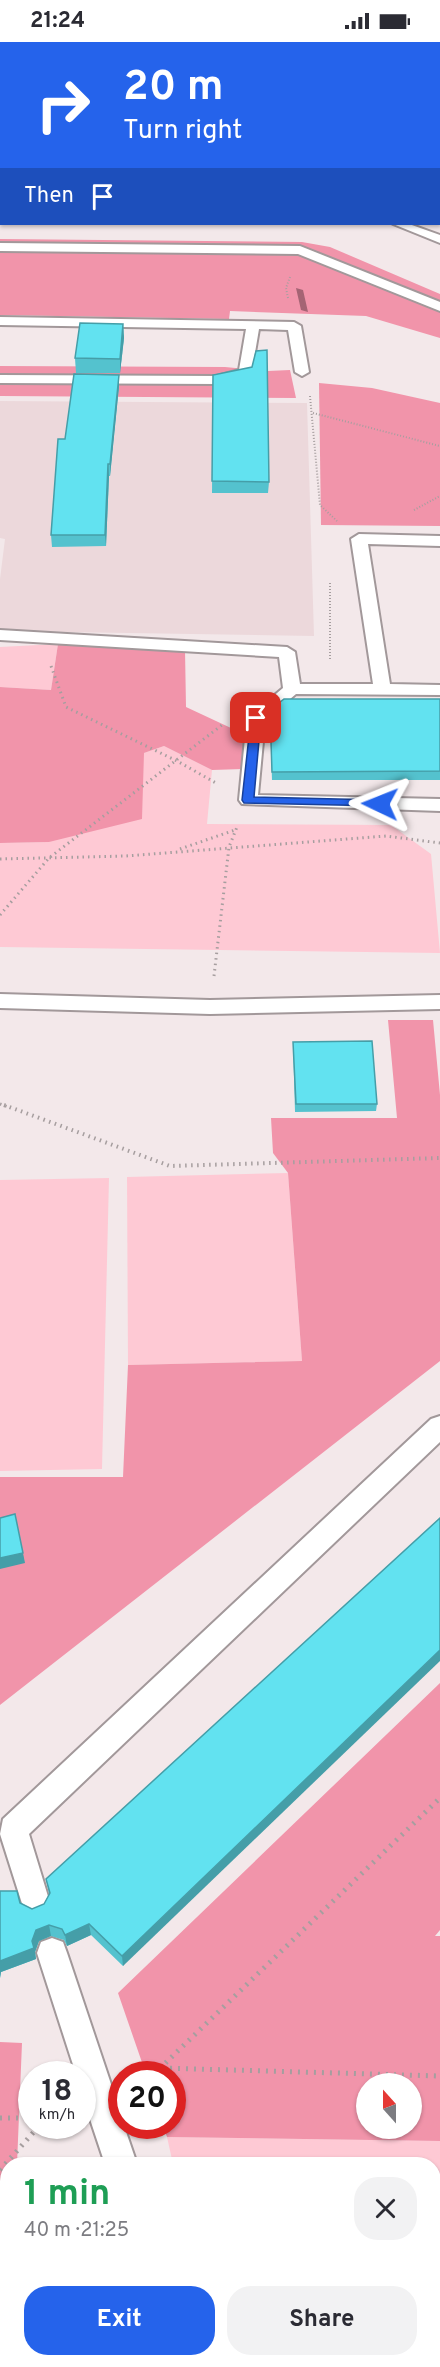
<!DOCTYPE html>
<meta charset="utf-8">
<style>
:root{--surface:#fff;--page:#f2f2f3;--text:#2b2b33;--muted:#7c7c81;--accent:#2563eb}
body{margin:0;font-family:Overpass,sans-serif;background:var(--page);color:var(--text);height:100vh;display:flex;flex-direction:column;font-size:22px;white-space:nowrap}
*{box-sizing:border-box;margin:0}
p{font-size:20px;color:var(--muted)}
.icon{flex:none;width:33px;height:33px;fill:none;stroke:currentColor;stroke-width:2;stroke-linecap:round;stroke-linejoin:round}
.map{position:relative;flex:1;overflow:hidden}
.side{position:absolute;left:0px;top:2115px;width:441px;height:210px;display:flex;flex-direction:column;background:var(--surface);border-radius:24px 24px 0 0;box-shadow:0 2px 4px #0004}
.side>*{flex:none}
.guide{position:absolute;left:0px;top:0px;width:441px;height:183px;box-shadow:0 2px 4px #0004;background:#2563eb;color:#fff;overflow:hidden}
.needle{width:39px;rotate:339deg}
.buttons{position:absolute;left:356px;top:2031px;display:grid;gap:12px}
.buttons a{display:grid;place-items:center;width:66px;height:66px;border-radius:50%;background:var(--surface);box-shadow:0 2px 4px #0004;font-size:30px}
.speed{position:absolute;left:18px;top:2019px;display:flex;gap:12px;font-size:30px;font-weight:700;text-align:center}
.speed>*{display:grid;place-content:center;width:78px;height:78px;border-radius:50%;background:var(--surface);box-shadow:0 2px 4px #0004;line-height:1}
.speed small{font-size:15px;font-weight:400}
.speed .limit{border:9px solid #d22;background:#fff;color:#111}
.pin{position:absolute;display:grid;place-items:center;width:51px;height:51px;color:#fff;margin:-26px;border-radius:12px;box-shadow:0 3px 9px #0006}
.me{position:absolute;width:66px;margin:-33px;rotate:272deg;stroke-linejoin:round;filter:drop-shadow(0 0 4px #0008)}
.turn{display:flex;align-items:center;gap:21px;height:126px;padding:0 24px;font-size:27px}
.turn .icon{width:78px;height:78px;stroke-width:2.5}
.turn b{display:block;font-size:42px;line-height:51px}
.then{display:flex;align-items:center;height:57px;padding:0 24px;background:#0003;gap:12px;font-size:22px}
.round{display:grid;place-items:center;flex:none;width:63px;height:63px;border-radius:24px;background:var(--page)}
.head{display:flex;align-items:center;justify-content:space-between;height:102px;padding:0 24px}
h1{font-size:36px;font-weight:700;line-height:45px;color:#1e9e55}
.cta{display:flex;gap:12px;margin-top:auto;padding:12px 24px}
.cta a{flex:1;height:69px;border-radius:24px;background:var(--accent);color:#fff;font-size:24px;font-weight:700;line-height:69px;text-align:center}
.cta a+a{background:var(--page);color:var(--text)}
.status{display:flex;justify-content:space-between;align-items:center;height:42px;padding:0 30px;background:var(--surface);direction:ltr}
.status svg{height:16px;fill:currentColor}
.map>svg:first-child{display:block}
.built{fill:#ecd8db}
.green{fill:#fec9d4}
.forest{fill:#f194aa;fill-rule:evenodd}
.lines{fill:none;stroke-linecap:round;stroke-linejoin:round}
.stream{fill:#a56474;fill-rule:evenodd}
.lane-casing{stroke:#a2989a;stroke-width:4}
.path-far3{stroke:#a69e9f;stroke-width:2;stroke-dasharray:1 2;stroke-linecap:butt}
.path-far2{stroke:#a69e9f;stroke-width:3;stroke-dasharray:1.5 4;stroke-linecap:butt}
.path-far1{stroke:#a69e9f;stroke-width:4;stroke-dasharray:1.5 4.5;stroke-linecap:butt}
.path{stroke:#a69e9f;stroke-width:5;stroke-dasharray:2 6;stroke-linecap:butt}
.lane{fill:#fff;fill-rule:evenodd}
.wall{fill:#54c2ce}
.shaded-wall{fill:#459ea8}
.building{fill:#62e2f0;stroke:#459ea8;stroke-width:1.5}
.route{fill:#2563eb;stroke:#184099;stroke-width:1.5}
</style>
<div class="status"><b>21:24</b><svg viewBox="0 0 49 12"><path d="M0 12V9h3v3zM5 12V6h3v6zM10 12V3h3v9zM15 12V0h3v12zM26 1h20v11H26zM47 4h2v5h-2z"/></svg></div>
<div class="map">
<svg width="440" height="2325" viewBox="0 0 440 2325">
<rect width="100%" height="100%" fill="#f3e8ea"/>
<path class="built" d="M0 359 307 361 314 594 0 589V537L5 497 0 496Z"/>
<g class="green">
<path d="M58 602 51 648 0 645V605Z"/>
<path d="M164 704 212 728 207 782 391 783 431 812 440 911 0 905V801L49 800 144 711Z"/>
<path d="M288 1131 302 1319 128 1323 127 1135Z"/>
<path d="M109 1136 102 1427 0 1429V1138Z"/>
<path d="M167 2095 440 2099V2231H434V2122H173Z"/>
</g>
<g class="forest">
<path d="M0 197 302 200 330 205 440 252V296L366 274 230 269 229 277 0 273Z"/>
<path d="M0 324 225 325 268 329 290 328 296 356 0 354Z"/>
<path d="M319 341 372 346 440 361V484L321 483Z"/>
<path d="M58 602 185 608 186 665 246 693 243 727 212 728 164 704 144 711 142 777 49 800 0 801V645L51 648Z"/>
<path d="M388 978H433L440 1053V1319L0 1663V1435H123L128 1323 302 1319 288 1131 273 1111 271 1076H397Z"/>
<path d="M440 1641V1888L435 1894H440V2099L167 2095 163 2084H172V2032H146L118 1951ZM366 2042H411V2086H366Z"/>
<path d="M0 2000 22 2001 17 2122H8L7 2165H0Z"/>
</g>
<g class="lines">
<path class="stream" d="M296 246 303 248 308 270 301 268Z"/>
<defs>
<g id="lane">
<path d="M52 0H62L51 2Z"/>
<path d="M271 0H281L270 2Z"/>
<rect x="0" y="38" width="2" height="6"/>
<rect x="0" y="117" width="2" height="8"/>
<rect x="0" y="157" width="2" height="8"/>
<path d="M393 182H409L440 193V201Z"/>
<path d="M0 201 300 204 440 260V269L298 212 0 209Z"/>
<path d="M0 275 294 280 301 284 309 330 302 334 295 330 288 288 259 287 251 334 217 342 0 341V333L217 334 239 328 246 287 0 283Z"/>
<path d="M359 492 440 494V504L368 502 390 642 440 643V653L296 652 265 678 258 753 440 757V769L242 762 239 758 247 676 283 646 279 615 0 598V588L287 605 295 610 300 642H373L351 497Z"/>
<path d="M0 952 210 958 440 953V967L210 972 0 966Z"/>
<path d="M440 1374V1400L29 1792 50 1861 45 1871 35 1876 25 1871 0 1792 3 1777 431 1377Z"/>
<path d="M52 1896 63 1900 67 1911 122 2075V2084H124L137 2122H105L82 2053V2032H76L37 1911 41 1900Z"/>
<rect x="137" y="2318" width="34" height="7"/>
</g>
</defs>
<use href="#lane" class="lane-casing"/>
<g class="path-far3">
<path d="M288 256 286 246 290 235"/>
<path d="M310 354 320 463 337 479"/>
<path d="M313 371 440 404"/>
<path d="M414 468 440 454"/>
<path d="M330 541V618"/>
</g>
<g class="path-far2">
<path d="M51 624 66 665 177 719 216 741"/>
<path d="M180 807 235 788"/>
<path d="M0 817 126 814 386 794 440 801"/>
<path d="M0 873 49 816 222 683"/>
<path d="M214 934 229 805 237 785"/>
<path d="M0 1062 8 1065"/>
</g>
<path class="path-far1" d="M4 1063 170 1124 440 1116"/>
<g class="path">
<path d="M162 2026 440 2034"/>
<path d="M154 2032 440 1756"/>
<path d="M0 2076H32"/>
<path d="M0 2128 39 2084"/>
</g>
<use href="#lane" class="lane"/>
</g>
<g class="wall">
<path d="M123 282 124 296 120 331H76L75 316Z"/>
<path d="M252 325 269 440 268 451H212L213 333Z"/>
<path d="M119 333V344L110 434H109L106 504 52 505 51 493 65 397Z"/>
<path d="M440 657V738H272L270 677Z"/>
<path d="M293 1000 377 1062 376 1069 295 1070Z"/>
<path d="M440 1476 123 1924 91 1893 67 1904 64 1898 51 1894 39 1899 35 1910 36 1917 1 1930 0 1936V1849L32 1867 44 1862 49 1852 46 1837Z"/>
</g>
<g class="shaded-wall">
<path d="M123 282 124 296 120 331V317Z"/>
<path d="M119 333V344L110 434V422Z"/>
<path d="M108 422 109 434 106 504 105 493Z"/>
<path d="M23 1511 25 1521 0 1527V1516Z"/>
<path d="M440 1608V1619L123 1924 122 1914Z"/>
<path d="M89 1882 91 1893 67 1904 65 1893Z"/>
<path d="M49 1883 51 1894 39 1899 35 1910 36 1917 1 1930 0 1936V1919L32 1899 36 1888Z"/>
</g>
<g class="building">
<path d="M95 0H133L132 2H94Z"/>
<rect x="283" y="0" width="53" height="2"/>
<path d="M80 281 123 282 120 317 75 316Z"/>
<path d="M267 308 269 440 212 439 213 333 252 325 256 309Z"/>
<path d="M74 332 119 333 110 422H108L105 493H51L58 397H65Z"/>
<path d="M284 657H440V729L272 730 270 668Z"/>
<path d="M372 999 377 1062H296L293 1000Z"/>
<path d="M15 1472 23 1511 0 1516V1476Z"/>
<path d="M440 1476V1608L122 1914 89 1882 65 1893 62 1887 49 1883 36 1888 32 1899 34 1906 0 1919V1849H17L20 1861 32 1867 44 1862 50 1851 46 1837Z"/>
</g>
<path class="route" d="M256 673 261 676 254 755 380 758 384 759V764L244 761 242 758 251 676Z"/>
</svg>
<div class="buttons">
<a><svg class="needle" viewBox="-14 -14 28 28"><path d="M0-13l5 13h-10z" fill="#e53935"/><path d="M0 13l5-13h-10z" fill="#7c7c81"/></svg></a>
</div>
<div class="speed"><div>18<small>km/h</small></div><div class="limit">20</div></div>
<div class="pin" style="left:256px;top:676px;background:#d93025"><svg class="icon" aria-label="arrive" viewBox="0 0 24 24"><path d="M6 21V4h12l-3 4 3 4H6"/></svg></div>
<svg class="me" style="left:380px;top:762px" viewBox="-20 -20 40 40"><path d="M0-17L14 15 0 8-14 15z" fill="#2563eb" stroke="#fff" stroke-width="4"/></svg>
<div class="guide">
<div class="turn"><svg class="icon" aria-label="right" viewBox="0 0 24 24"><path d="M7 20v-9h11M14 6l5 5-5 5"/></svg><div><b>20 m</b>Turn right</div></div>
<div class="then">Then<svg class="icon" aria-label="arrive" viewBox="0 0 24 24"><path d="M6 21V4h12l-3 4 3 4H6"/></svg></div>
</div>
<section class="side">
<div class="head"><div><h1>1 min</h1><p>40 m · 21:25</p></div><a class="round"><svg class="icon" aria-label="close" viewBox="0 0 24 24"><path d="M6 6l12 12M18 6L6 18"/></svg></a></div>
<div class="cta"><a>Exit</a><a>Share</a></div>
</section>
</div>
